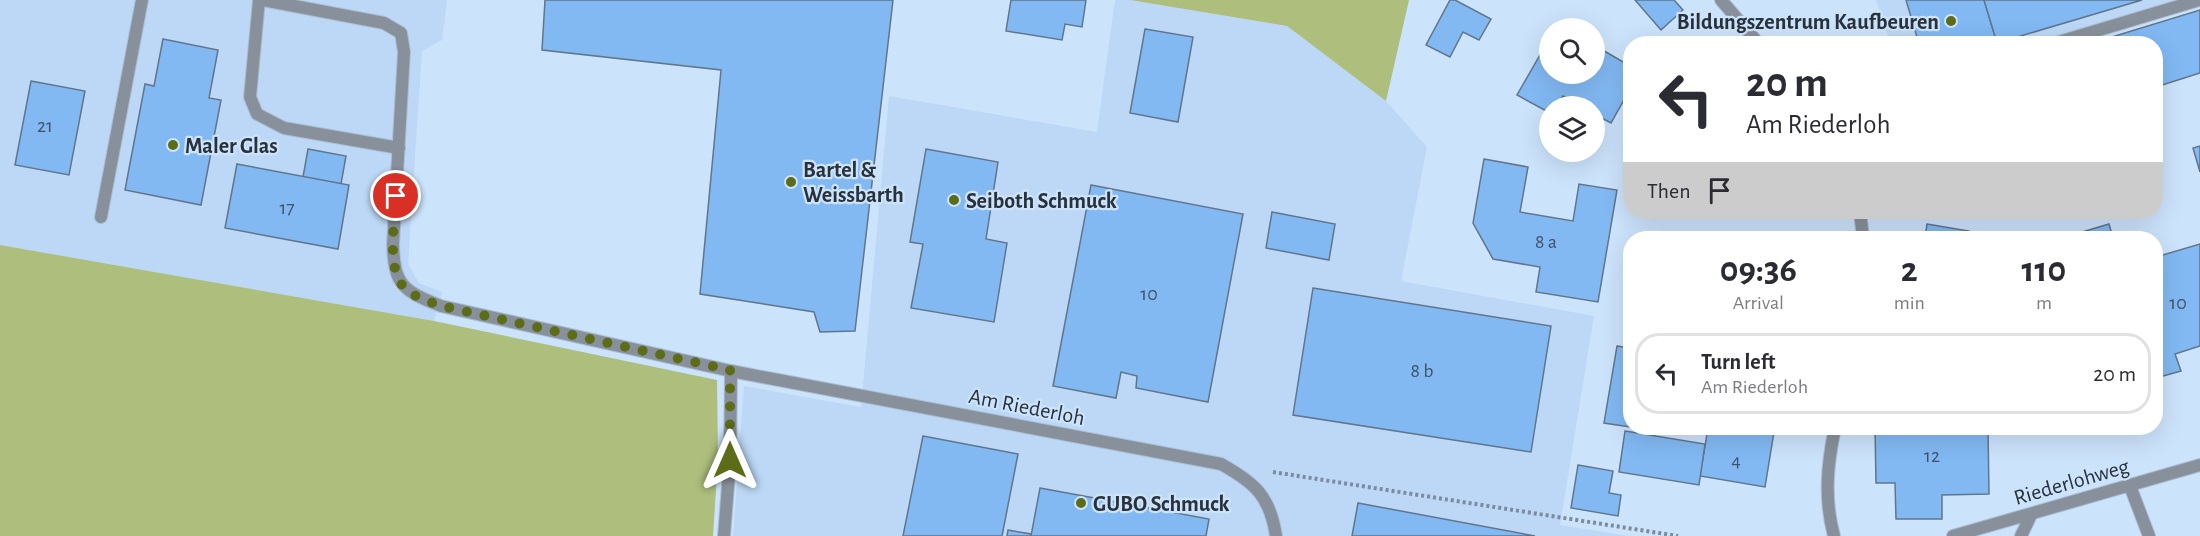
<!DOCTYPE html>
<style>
:root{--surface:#fff;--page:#f7f7f7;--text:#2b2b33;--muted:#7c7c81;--line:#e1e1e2}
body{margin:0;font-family:"Alegreya Sans",sans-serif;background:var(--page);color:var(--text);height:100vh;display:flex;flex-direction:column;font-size:22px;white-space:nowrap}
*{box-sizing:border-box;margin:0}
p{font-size:20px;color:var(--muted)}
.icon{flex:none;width:33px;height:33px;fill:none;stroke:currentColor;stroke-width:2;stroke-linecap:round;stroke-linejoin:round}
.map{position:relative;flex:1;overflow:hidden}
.sheet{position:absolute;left:1623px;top:231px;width:540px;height:204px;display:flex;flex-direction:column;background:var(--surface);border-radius:24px;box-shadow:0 6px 24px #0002}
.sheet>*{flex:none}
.guide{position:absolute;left:1623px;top:36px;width:540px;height:183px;border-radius:24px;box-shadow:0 6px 24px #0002;background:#fff;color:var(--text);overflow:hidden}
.fabs{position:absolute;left:1539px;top:18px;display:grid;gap:12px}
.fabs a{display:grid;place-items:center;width:66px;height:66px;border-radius:50%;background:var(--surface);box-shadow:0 6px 24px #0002;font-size:30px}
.pin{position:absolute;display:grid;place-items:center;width:51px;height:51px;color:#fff;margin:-26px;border:3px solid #fff;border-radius:50%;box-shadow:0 2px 6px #0007}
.me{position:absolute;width:66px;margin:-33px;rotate:0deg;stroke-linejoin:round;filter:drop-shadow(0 0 4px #0008)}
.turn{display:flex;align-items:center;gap:21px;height:126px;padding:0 24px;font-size:27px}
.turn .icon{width:78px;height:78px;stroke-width:2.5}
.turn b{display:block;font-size:42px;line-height:51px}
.then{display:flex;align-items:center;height:57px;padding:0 24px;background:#0003;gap:12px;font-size:22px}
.eta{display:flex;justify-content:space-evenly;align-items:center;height:102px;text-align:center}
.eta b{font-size:36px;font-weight:700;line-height:42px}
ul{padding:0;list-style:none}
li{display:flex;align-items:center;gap:18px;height:81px;margin:0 12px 9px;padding:0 12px;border:3px solid var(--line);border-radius:24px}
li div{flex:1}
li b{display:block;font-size:22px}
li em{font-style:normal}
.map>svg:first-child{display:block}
.built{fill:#bcd8f6}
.green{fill:#aebe7d}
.building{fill:#82b9f3;stroke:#61758b;stroke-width:1.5}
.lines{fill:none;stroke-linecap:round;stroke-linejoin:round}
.lane-casing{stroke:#abbfd5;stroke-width:14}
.street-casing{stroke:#abbfd5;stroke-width:14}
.path{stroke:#7c8b9d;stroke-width:4;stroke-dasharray:3 3;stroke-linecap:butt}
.lane{stroke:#88919b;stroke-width:12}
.street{stroke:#88919b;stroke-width:12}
.route{stroke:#5c6c17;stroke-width:10;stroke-dasharray:0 18}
.poi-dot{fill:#5c6c17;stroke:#cce3fc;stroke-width:2}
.labels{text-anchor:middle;stroke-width:4.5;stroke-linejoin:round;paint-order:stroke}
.number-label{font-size:20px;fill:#3f5369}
.poi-label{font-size:22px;font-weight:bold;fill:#29313b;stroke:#cce3fc;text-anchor:start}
.street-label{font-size:22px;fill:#29313b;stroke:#cce3fc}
</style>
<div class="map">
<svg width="2200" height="536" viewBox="0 0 2200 536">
<rect width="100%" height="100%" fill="#cce3fc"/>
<g class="built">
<path d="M0 0H447L442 40 422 51 408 264 419 283 442 292 434 321 0 245Z"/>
<path d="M1115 0H1130L1287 26 1386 101 1427 147 1401 281 1594 316 1560 525 1629 536H733L744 386 861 407 889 96 1097 132Z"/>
<path d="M1876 0H2181L2035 44 1890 43Z"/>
</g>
<g class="green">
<path d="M1130 0H1409L1386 101 1287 26Z"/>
<path d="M0 245 434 321 717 380 718 458 713 536H0Z"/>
</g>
<g class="building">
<path d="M545 0H893L855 331 820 332 814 312 700 294 721 70 542 50Z"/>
<path d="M1011 0H1086L1082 27 1065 24 1062 40 1006 31Z"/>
<path d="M1450 0H1455L1491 19 1479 40 1463 32 1450 57 1426 45Z"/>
<path d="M1635 0H1674L1683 10 1661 30Z"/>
<path d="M1906 0H1984L1997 43 1919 44Z"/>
<path d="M1984 0H2142L1997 43Z"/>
<path d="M2200 10V73L2156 87V44H2089Z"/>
<path d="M1145 29 1193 37 1178 122 1130 113Z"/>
<path d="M163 39 218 50 209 98 221 100 201 205 125 190 145 84 154 86Z"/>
<path d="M1594 45 1630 66V89L1611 123 1594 114V106H1582L1563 96 1557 106H1550V113L1517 95 1544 48 1550 52V74H1594Z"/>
<path d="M31 81 85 91 69 175 15 165Z"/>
<path d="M2200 146V172L2193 148Z"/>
<path d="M308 149 346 156 341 184 303 177Z"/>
<path d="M926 149 998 162 986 239 1007 243 994 322 911 308 923 244 910 242Z"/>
<path d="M1484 159 1528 167 1520 212 1573 221 1579 184 1617 190 1598 302 1536 292 1540 267 1493 259 1473 223Z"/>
<path d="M237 164 349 185 338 249 225 228Z"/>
<path d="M1091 185 1243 214 1208 402 1136 388 1137 376 1121 372 1116 398 1053 386Z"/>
<path d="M1272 212 1335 224 1329 260 1266 248Z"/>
<path d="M1808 212H1838L1810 218Z"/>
<path d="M1927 224 1969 231 1968 238H1925Z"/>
<path d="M2109 224 2113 238H2062Z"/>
<path d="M2008 232 2010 238H1985Z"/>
<path d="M2200 244V346L2175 354 2181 371 2156 378V257Z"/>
<path d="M1313 288 1551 326 1531 452 1293 415Z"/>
<path d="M1617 346 1630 348V427L1604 423Z"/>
<path d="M1708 428H1746L1774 432 1765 487 1700 476Z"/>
<path d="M1875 428H1988L1989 494 1942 495V519H1896L1895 483H1876Z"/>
<path d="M1625 431 1705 444 1699 485 1619 472Z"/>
<path d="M923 436 1018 454 1002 536H903Z"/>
<path d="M1578 465 1613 471 1609 493 1621 495 1618 516 1571 508Z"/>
<path d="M1040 488 1209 519 1206 536H1031Z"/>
<path d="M1358 503 1535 536H1352Z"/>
<path d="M1008 530 1031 534V536H1007Z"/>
</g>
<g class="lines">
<defs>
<g id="lane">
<path d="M259 0 250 97 257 114 284 128 399 148"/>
<path d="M2052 44 2199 0"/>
<path d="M101 217 142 0"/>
<path d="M2130 486 2149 536"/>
<path d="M2021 536 2031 515"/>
</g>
<g id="street">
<path d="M263 0 384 23 401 33 404 52 393 244C394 285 403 291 441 306L731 371"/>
<path d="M1721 0 1759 44"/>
<path d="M1860 212 1863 238"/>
<path d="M724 536 730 461 731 371 1221 464C1255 483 1270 496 1276 536"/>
<path d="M1834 536C1824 499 1827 465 1835 428"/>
<path d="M1953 536 2200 465"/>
</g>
</defs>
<use href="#lane" class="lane-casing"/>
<use href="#street" class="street-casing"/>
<path class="path" d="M1273 472 1678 536"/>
<use href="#lane" class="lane"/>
<use href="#street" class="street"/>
</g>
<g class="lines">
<path class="route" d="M396 196C395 219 386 270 404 287 413 297 428 301 441 306L730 370V460"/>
</g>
<g class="poi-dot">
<circle cx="1951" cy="21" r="6"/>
<circle cx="173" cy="145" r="6"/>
<circle cx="791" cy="182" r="6"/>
<circle cx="954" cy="200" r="6"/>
<circle cx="1081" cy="503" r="6"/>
</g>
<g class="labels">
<g class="number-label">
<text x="45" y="132">21</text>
<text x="287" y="214">17</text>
<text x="1546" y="248">8 a</text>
<text x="1149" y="300">10</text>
<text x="2178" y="309">10</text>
<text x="1422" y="377">8 b</text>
<text x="1932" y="462">12</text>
<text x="1736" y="467">4</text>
</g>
<g class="poi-label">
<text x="1939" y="29" text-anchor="end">Bildungszentrum Kaufbeuren</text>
<text x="185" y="153">Maler Glas</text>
<text x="803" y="177">Bartel &amp;<tspan x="803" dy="25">Weissbarth</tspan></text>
<text x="966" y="208">Seiboth Schmuck</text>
<text x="1093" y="511">GUBO Schmuck</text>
</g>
<g class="street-label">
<text transform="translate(1027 406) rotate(11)" y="8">Am Riederloh</text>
<text transform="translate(2071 481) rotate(-16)" y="8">Riederlohweg</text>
</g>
</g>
</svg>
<div class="fabs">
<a><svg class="icon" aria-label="search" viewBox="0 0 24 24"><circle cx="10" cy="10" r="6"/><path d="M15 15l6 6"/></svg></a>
<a><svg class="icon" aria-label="layers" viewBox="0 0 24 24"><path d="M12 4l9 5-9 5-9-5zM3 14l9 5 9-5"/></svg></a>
</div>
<div class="pin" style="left:396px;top:196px;background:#d93025"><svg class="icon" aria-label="arrive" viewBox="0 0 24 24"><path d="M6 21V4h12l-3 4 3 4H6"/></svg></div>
<svg class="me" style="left:730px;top:460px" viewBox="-20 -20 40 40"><path d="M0-17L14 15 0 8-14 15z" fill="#5c6c17" stroke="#fff" stroke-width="4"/></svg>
<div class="guide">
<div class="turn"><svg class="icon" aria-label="left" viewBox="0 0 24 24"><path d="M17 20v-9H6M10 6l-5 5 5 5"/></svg><div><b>20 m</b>Am Riederloh</div></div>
<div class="then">Then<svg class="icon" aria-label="arrive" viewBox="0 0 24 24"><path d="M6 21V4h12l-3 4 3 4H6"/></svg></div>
</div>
<section class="sheet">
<div class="eta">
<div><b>09:36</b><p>Arrival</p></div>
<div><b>2</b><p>min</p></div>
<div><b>110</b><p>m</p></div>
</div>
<ul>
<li><svg class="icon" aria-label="left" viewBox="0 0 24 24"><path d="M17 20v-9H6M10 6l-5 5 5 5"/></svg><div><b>Turn left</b><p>Am Riederloh</p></div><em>20 m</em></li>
</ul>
</section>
</div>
